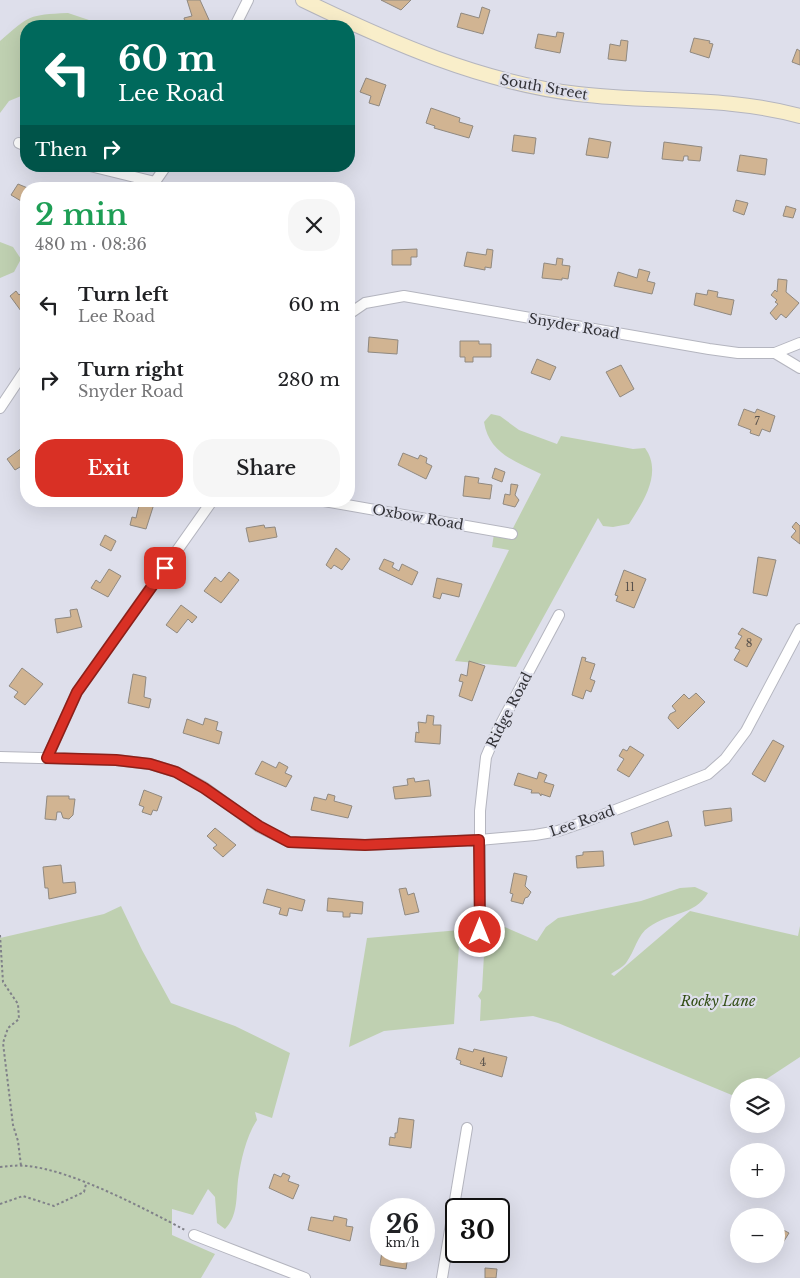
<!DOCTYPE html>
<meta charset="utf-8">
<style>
:root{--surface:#fff;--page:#f6f6f6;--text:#202124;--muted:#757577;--accent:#d93025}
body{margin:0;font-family:"Libre Baskerville",serif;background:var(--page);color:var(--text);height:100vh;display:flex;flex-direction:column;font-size:19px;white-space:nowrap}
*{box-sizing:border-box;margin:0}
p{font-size:16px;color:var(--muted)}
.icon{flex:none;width:28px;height:28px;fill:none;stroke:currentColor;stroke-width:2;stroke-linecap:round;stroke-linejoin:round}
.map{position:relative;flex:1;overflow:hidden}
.drawer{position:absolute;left:20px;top:182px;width:335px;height:325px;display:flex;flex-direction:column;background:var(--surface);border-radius:20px;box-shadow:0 5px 20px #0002}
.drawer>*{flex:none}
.top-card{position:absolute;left:20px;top:20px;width:335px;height:152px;border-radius:20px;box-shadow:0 5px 20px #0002;background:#00695c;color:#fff;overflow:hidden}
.controls{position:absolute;left:730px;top:1078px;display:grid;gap:10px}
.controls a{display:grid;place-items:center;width:55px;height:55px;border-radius:50%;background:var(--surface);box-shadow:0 5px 20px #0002;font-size:25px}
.speed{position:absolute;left:370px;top:1198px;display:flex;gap:10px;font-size:25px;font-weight:700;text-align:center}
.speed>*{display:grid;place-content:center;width:65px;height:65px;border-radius:50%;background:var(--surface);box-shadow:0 5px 20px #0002;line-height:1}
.speed small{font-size:12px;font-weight:400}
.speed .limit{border:2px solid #111;border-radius:8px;background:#fff;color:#111}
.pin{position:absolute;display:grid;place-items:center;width:42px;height:42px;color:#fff;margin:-21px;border-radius:10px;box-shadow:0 2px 8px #0006}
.me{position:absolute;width:55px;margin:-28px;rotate:0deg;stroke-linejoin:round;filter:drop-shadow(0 0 4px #0008)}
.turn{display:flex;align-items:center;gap:18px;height:105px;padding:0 15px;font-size:22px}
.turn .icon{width:65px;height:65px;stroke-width:2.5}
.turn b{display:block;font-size:35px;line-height:42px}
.then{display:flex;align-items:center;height:48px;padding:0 15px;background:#0003;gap:10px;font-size:19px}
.round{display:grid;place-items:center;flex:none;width:52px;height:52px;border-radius:20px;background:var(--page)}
.head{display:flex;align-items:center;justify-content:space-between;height:85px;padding:0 15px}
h1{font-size:30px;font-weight:600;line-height:38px;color:#1e9e55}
.cta{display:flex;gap:10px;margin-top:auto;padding:10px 15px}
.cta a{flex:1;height:58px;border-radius:20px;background:var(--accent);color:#fff;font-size:20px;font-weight:600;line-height:58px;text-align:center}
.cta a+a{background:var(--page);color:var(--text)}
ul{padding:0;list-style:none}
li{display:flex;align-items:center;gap:15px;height:75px;padding:0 15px}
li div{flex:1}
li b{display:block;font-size:19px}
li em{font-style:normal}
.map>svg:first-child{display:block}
.green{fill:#bfd0b1}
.building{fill:#d1b492;stroke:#908980}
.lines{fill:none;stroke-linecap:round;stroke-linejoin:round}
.street-casing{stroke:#b4b5bf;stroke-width:12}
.secondary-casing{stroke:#b4b5bf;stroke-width:16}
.path{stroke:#808189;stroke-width:2;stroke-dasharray:2.5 2.5;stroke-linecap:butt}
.street{stroke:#fff;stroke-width:10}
.secondary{stroke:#f9eeca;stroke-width:14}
.route-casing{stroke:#8d1f18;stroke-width:12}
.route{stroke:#d93025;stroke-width:9}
.labels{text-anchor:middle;stroke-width:4.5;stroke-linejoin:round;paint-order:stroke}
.number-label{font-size:11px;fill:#59524d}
.street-label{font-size:14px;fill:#313136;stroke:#dedfeb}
.park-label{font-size:14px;font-style:italic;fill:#344f17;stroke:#dedfeb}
</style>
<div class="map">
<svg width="800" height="1278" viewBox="0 0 800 1278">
<rect width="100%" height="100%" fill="#dedfeb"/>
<g class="green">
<path d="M68 13 107 26H26V94L9 101 0 113V41C30 15 28 15 68 13Z"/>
<path d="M0 242 13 247 21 259 14 272 0 278Z"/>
<path d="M491 414 500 416 519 430 557 444 561 436 633 449 645 448C663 473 643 502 629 524L613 527 603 526 598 518 516 667 455 661 509 550 492 547 495 527 512 530 541 474C517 462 489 454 484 422Z"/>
<path d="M695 887 708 893C694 916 670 912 649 927 637 935 635 951 626 963 623 967 615 971 611 974L614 976 690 911 798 936 800 926V1057L756 1086H739V1098L558 1023 533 1016 480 1021 481 1000 478 996 482 990 486 919 537 941 546 927 558 918 641 901 680 888Z"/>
<path d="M121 906 142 950 171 1003 235 1026 290 1053 272 1118 255 1112 257 1120C246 1137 241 1160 238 1180 236 1198 238 1216 225 1229L217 1223 215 1197 208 1189 193 1215 172 1209V1235L215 1254 201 1278H0V938L104 914Z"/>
<path d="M460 930 454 1024 384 1031 349 1047 367 938Z"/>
</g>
<g class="building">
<path d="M187 0H200L210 22 186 26 184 18 192 16Z"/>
<path d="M381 0H411L401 10Z"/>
<path d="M482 7 490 10 483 34 457 27 461 13 479 18Z"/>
<path d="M557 32 564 33 560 53 535 48 538 34 556 37Z"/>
<path d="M694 38 710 41 709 43 713 44 709 58 690 52Z"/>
<path d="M621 40 628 41 626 61 608 59 610 44 620 46Z"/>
<path d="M797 49 800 51V65L792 62Z"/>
<path d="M366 78 386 85 379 106 369 103 371 96 360 92Z"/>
<path d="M431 108 460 118 459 122 473 126 469 138 434 128 435 126 426 123Z"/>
<path d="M514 135 536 138 534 154 512 151Z"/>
<path d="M589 138 611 142 608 158 586 155Z"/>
<path d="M664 142 702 147 700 161 688 160V156H684L683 161 662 159Z"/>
<path d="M740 155 767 159 765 175 737 171Z"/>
<path d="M18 184 30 189H26V204L11 195Z"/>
<path d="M736 200 748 203 744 215 733 211Z"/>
<path d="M786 206 796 209 793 218 783 216Z"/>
<path d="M417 249V257H411V265H392V250Z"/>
<path d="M487 249 493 250 491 268 485 267V270L464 266 467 252 486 255Z"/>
<path d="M557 258 563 259 562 265 570 266 568 279 562 278V280L542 278 544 263 556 265Z"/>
<path d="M639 269 650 272 647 281 655 283 652 294 614 286 618 272 637 278Z"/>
<path d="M778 279 787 280 786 292 799 303 786 318 781 314 776 320 770 313 778 304 775 302 777 300 771 295 775 290 777 292Z"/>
<path d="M26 289V307L21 311 10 296 16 291 19 295Z"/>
<path d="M708 290 718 292 717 297 734 300 731 315 694 305 696 293 707 295Z"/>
<path d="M369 337 398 340 397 354 368 352Z"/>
<path d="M460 341H479V344H491V357H473V362H465V357H460Z"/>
<path d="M537 359 556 367 550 380 531 373Z"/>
<path d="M621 365 634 389 620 397 606 372Z"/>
<path d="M744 409 755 413 757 409 775 416 770 432 762 429 759 436 750 433 751 430 738 425Z"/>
<path d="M26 445V466L25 464 15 470 7 459Z"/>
<path d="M403 453 418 459 420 455 427 458 426 463 432 466 426 479 398 465Z"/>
<path d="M495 468 505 472 502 482 492 478Z"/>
<path d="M465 476 479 478 478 483 492 485 490 499 463 496Z"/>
<path d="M511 484 518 485 515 495 519 500 515 507 503 504 505 494 510 495Z"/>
<path d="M140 501 154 504 146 529 130 525 132 517 136 518Z"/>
<path d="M796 522 800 526V544L791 537 796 531 792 527Z"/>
<path d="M264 525 265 528 275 527 277 537 249 542 246 528Z"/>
<path d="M105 535 116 541 111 551 100 545Z"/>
<path d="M336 548 350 559 342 570 334 565 331 569 326 565Z"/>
<path d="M758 557 776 560 767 596 753 593Z"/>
<path d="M384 559 394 563 392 567 399 571 402 564 418 572 412 585 379 569Z"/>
<path d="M109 569 121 576 108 597 91 588 96 580 100 583Z"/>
<path d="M624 570 646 579 634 608 616 601 618 596 615 595Z"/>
<path d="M229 572 239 580 221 603 204 591 215 577 221 582Z"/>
<path d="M437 578 462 584 459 597 442 593 440 599 433 597Z"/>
<path d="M181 605 197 617 192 623 188 619 177 633 166 625Z"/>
<path d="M77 609 82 627 57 633 55 619 71 617 70 610Z"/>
<path d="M742 628 762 639 747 667 734 660 740 650 735 648 742 636 738 634Z"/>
<path d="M582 657 586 658 585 661 595 664 590 679 595 681 591 692 586 690 583 699 572 695Z"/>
<path d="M469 661 485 666 472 701 459 696 463 682 459 681 461 674 467 676Z"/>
<path d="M22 668 43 684 25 705 14 697 18 692 9 686Z"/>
<path d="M133 674 146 677 144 697 151 699 149 708 128 703Z"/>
<path d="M696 693 705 702 678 729 668 718 670 714 676 711 672 706 684 694 689 699Z"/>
<path d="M427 715 434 716 433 725H441L440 744 415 742 416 732 419 733 418 722 426 723Z"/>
<path d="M205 718 218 722 216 730 222 732 219 744 183 733 187 719 203 725Z"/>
<path d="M773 740 784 746 765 782 752 774Z"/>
<path d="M630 746 644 755 629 777 617 770 624 759 619 756 623 749 627 751Z"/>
<path d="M262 761 276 768 279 762 288 767 285 773 292 776 286 787 255 774Z"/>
<path d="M539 772 547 775 544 782 554 785 550 797 541 794V796L539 793H531L532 790 514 785 518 773 537 779Z"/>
<path d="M414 778 415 782 429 780 431 796 395 799 393 787 408 785 407 779Z"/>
<path d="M144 790 162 797 157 811 153 810 151 815 142 812 144 807 139 805Z"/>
<path d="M328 794 335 796 334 801 352 806 348 818 311 810 314 797 326 800Z"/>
<path d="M47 796H69V799H75L73 815 69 819 63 818 61 812H57L56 820 45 819Z"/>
<path d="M731 808 732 821 705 826 703 811Z"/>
<path d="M668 821 672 836 634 845 631 833Z"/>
<path d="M215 828 236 845 223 857 213 848 217 845 207 836Z"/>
<path d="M603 851 604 866 577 868 576 856 583 855V852Z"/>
<path d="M61 865 63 883 75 882 76 893 49 899 48 888H45L43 867Z"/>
<path d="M514 873 527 876 525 886 531 892 528 897 525 898 523 904 511 901 513 894 510 893Z"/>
<path d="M406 888 408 895 414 893 419 912 405 915 399 889Z"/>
<path d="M267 889 305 900 302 911 289 908 287 916 279 914 281 908 263 903Z"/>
<path d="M328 898 363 902 362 914 350 913V917H343V912L327 911Z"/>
<path d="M459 1048 473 1052 474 1049 507 1057 502 1077 460 1064 461 1061 456 1059Z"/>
<path d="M399 1118 414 1120 411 1148 389 1145 390 1137 395 1138V1133H397Z"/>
<path d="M283 1173 290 1176 288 1181 299 1185 293 1199 269 1188 274 1174 281 1177Z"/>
<path d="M334 1216 347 1219 346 1226 353 1227 350 1241 308 1230 311 1217 333 1221Z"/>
<path d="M776 1226 789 1233 776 1254H775Z"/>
<path d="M382 1251H396V1254L408 1255 406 1269 380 1265Z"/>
<path d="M485 1268 497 1269 496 1278H485Z"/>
</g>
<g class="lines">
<defs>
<g id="street">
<path d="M235 26 248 0"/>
<path d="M19 143 26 146"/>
<path d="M90 166 155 182"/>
<path d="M150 189 166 166"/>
<path d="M349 314 365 303 404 296 709 349 738 353H775L800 368"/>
<path d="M775 353 800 343"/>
<path d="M0 408 26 369"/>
<path d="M324 501 512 534"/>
<path d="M0 757 116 760 150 764 176 772 204 787 259 827 289 842 365 845 479 840 535 835 558 831 587 821 708 774 725 759 746 731 800 629"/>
<path d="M47 758 77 692 212 501"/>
<path d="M480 932V811L486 757 497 731 559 615"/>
<path d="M194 1235 305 1278"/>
<path d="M442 1278 467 1128"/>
</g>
<path id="secondary" d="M303 0C390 42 480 82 578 94 652 103 727 96 800 116"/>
</defs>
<use href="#street" class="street-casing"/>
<use href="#secondary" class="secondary-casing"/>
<g class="path">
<path d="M0 935 3 982 18 1004 19 1019 8 1028 3 1043 13 1125 18 1141 21 1166"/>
<path d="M0 1167C9 1166 18 1165 27 1166 72 1170 145 1209 185 1230"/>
<path d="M0 1204 23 1196 54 1206 84 1192 86 1184"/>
</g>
<use href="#street" class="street"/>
<use href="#secondary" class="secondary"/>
</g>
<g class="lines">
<defs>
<path id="route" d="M165 568 77 692 47 758 116 760 150 764 176 772 204 788 259 826 289 842 365 845 479 840 480 932"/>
</defs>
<use href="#route" class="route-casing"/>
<use href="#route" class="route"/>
</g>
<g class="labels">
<g class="number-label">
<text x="757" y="425">7</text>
<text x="630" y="591">11</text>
<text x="749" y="647">8</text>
<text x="483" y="1066">4</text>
</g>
<g class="street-label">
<text transform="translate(544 87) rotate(10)" y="5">South Street</text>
<text transform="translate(574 326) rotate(10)" y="5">Snyder Road</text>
<text transform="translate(418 517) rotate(10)" y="5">Oxbow Road</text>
<text transform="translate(509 710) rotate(-63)" y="5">Ridge Road</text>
<text transform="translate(582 821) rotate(-19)" y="5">Lee Road</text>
</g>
<g class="park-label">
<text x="718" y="1006">Rocky Lane</text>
</g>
</g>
</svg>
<div class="controls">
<a><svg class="icon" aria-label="layers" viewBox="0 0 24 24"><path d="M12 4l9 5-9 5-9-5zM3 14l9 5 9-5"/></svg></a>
<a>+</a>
<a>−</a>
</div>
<div class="speed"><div>26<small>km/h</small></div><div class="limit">30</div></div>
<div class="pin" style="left:165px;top:568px;background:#d93025"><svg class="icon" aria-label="arrive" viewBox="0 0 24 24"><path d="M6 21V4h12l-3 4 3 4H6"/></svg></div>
<svg class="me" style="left:480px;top:932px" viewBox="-20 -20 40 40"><circle r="17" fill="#d93025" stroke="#fff" stroke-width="3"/><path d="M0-11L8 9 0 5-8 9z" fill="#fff"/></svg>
<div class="top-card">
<div class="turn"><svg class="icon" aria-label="left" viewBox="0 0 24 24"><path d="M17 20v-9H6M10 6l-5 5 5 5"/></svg><div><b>60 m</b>Lee Road</div></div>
<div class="then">Then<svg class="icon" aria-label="right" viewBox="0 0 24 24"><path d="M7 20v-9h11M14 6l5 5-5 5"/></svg></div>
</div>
<section class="drawer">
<div class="head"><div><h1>2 min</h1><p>480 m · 08:36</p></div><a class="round"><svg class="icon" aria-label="close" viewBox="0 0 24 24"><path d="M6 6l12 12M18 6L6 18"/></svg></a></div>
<ul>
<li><svg class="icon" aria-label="left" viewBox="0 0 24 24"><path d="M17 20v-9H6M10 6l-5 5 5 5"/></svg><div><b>Turn left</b><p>Lee Road</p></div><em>60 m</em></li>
<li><svg class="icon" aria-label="right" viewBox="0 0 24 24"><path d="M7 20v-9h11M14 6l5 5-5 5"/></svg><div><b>Turn right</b><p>Snyder Road</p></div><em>280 m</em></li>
</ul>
<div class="cta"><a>Exit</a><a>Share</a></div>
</section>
</div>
